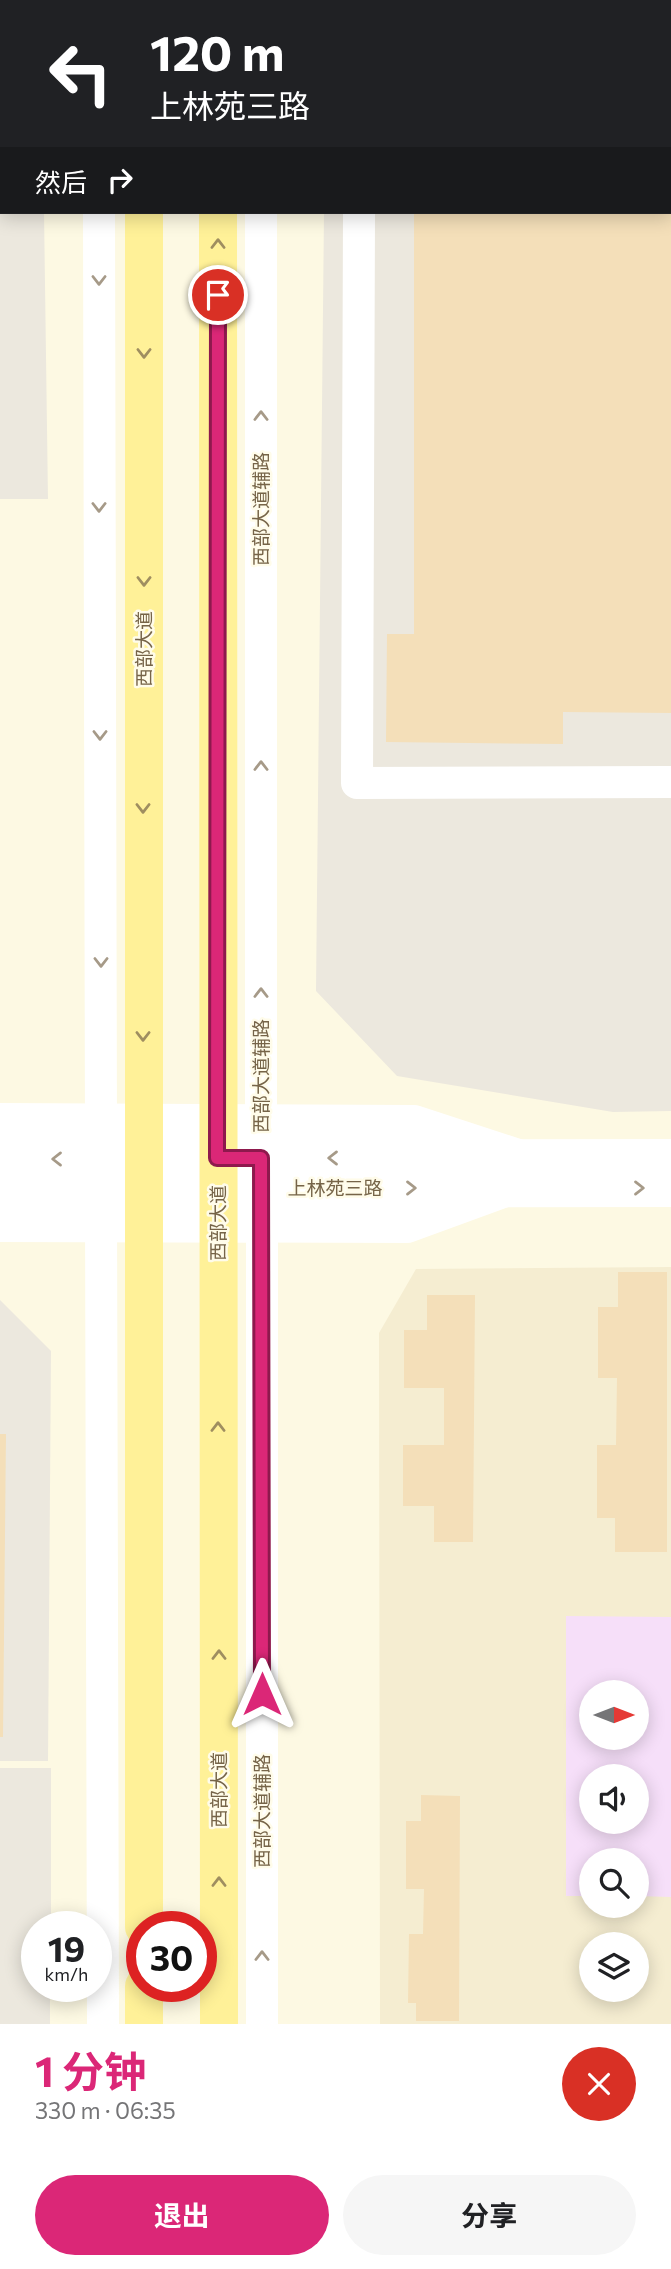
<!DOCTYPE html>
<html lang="zh">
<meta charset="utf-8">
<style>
:root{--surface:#fff;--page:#f6f6f6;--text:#202124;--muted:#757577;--accent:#db2777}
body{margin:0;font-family:Commissioner,"Noto Sans SC",sans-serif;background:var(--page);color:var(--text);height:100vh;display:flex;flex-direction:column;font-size:26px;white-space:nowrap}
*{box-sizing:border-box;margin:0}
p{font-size:23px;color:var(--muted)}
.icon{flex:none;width:38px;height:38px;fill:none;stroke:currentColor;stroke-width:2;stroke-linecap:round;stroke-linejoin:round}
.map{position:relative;height:2024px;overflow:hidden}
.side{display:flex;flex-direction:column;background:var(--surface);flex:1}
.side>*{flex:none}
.top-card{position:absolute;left:0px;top:0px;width:672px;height:214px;box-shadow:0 4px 18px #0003;background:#202124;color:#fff;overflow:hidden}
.needle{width:46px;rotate:90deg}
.buttons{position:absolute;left:579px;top:1680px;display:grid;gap:14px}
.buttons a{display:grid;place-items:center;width:70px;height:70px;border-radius:50%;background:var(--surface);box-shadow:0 4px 18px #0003;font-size:35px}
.speed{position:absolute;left:21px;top:1911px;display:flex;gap:14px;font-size:35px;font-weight:700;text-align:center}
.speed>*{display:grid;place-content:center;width:91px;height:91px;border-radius:50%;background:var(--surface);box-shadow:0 4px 18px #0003;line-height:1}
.speed small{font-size:18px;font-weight:400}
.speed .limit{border:10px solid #d22;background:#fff;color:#111}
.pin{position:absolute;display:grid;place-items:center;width:60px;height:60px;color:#fff;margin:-30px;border:4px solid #fff;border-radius:50%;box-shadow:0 2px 7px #0007}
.me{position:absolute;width:77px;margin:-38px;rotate:0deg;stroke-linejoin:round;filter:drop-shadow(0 0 5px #0008)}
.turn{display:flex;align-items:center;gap:24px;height:147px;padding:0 35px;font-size:32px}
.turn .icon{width:91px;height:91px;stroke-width:2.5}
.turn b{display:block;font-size:49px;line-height:60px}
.then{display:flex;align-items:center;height:66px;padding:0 35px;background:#0003;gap:14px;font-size:26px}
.round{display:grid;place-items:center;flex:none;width:74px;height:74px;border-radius:37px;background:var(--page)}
.overview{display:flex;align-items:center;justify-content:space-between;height:119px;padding:0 35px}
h1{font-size:42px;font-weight:700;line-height:52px;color:var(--accent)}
.action{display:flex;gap:14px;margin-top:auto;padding:14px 35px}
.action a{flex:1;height:80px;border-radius:42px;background:var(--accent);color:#fff;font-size:28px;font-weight:700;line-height:80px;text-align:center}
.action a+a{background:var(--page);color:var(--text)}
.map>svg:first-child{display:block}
.residential{fill:#f5edd1;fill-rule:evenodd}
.industrial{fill:#ece8de}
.education{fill:#f6dff9;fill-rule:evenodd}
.building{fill:#f4dfb9}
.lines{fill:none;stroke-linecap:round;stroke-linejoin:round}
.minor{stroke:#fff;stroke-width:32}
.tertiary{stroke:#fff;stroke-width:38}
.secondary{stroke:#fff;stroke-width:38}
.primary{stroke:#fff198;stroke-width:38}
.oneway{stroke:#9f8e60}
.oneway2{stroke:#a69a88}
.route-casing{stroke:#8e194d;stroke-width:18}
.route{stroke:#db2777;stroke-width:12}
.labels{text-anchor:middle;stroke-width:5;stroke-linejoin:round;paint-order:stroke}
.street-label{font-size:19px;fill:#766448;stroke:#fffcea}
</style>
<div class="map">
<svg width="671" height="2024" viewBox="0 0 671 2024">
<rect width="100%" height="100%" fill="#fdf9e3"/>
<path class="residential" d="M671 1267V2024H380L379 1333 416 1269ZM592 1692H637V1738H592ZM592 1776H637V1822H592ZM592 1860H637V1906H592ZM592 1944H637V1990H592Z"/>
<g class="industrial">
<path d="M0 0H41L2 2V212H44L48 499H0Z"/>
<path d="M326 0H671V1111L613 1112 397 1076 316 991 324 212H670V2Z"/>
<path d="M0 1300 51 1351 48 1761H0Z"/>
<path d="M0 1768H51V1927H37V1986H50V2024H0Z"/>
</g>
<path class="education" d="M566 1616 671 1617V1897L637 1896V1860H592L591 1896H566ZM592 1692H637V1738H592ZM592 1776H637V1822H592Z"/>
<g class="building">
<path d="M414 212H671V713L563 712V744L386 742 387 634H414Z"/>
<path d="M618 1272H667V1552H615V1518H597V1445H616L617 1378H598V1307H618Z"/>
<path d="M427 1295H475L473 1542H434V1506H403V1445H444V1388H404V1330H427Z"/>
<path d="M0 1434H6L3 1737H0Z"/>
<path d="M421 1795 460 1796 459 2021H416V2003H408L409 1934H423L424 1889H406V1821H421Z"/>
</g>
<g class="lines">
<g class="minor">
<path d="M98 0V2"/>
<path d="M261 2V0"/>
<path d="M670 15H671"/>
<path d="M99 212 101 1145"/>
<path d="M359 212 357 783 671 782"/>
<path d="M261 1148V212"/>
<path d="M262 1199V2024"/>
<path d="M101 1200 103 2024"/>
</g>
<g class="tertiary">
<path d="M0 1159 671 1158"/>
<path d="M0 1189 671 1188"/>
</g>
<g class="secondary">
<path d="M0 1122 414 1124 518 1158"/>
<path d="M0 1223 407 1224 505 1188"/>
</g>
<g class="primary">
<path d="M145 2V0"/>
<path d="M218 2V0"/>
<path d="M218 212 219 2024"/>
<path d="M144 1927V212"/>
<path d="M144 1986V2024"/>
</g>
</g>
<defs><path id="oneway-chevron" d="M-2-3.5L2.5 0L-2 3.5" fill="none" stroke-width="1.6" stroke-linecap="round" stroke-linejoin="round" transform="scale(1.75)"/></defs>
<g class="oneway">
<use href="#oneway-chevron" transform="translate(218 244) rotate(-90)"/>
<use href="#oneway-chevron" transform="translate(144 353) rotate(90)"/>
<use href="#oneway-chevron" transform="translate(144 581) rotate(90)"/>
<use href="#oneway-chevron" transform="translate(143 808) rotate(90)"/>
<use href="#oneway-chevron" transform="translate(143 1036) rotate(90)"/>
<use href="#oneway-chevron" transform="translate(218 1427) rotate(-90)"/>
<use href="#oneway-chevron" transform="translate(219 1655) rotate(-90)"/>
<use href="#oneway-chevron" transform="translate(219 1882) rotate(-90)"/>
</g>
<g class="oneway2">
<use href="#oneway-chevron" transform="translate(99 280) rotate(90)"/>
<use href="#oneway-chevron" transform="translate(261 416) rotate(-90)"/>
<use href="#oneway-chevron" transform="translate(99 507) rotate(90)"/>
<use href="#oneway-chevron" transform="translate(100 735) rotate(90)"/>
<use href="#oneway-chevron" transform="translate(261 766) rotate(-90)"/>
<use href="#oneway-chevron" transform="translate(101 962) rotate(90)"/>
<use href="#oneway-chevron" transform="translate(261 993) rotate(-90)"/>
<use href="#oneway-chevron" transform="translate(333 1158) rotate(180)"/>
<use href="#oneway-chevron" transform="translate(57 1159) rotate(180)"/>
<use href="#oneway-chevron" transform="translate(411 1188)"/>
<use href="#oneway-chevron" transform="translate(639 1188)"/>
<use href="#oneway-chevron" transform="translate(262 1956) rotate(-90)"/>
</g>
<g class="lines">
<defs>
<path id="route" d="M218 295 217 1158H261L262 1694"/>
</defs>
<use href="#route" class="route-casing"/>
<use href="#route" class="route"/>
</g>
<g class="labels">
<g class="street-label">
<text transform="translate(261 509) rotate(-90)" y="7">西部大道辅路</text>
<text transform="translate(144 649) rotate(-90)" y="7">西部大道</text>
<text transform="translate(261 1076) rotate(-90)" y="7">西部大道辅路</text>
<text x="335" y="1195">上林苑三路</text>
<text transform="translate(218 1223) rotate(-90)" y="7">西部大道</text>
<text transform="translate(219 1790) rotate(-90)" y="7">西部大道</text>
<text transform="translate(262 1811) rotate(-90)" y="7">西部大道辅路</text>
</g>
</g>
</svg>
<div class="buttons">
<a><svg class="needle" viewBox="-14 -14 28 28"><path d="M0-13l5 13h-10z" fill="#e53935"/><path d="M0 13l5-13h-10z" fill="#757577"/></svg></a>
<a><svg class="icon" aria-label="sound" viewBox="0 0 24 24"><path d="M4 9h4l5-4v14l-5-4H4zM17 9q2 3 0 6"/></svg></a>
<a><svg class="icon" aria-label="search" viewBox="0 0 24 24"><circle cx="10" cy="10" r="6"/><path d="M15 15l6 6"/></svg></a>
<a><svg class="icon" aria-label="layers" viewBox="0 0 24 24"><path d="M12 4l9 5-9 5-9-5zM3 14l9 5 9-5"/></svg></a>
</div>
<div class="speed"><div>19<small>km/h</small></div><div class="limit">30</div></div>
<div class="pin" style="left:218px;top:295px;background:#d93025"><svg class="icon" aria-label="arrive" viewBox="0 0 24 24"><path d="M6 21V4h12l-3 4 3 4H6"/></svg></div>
<svg class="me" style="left:262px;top:1694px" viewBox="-20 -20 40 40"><path d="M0-17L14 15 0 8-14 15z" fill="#db2777" stroke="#fff" stroke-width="4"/></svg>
<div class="top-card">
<div class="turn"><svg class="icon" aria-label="left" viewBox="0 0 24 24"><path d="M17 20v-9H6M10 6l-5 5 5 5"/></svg><div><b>120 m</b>上林苑三路</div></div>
<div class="then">然后<svg class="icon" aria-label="right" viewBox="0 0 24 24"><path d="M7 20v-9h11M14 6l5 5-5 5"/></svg></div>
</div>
</div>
<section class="side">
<div class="overview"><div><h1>1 分钟</h1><p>330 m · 06:35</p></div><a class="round" style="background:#d93025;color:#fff"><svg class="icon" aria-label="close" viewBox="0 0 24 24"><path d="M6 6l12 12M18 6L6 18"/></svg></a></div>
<div class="action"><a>退出</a><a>分享</a></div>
</section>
